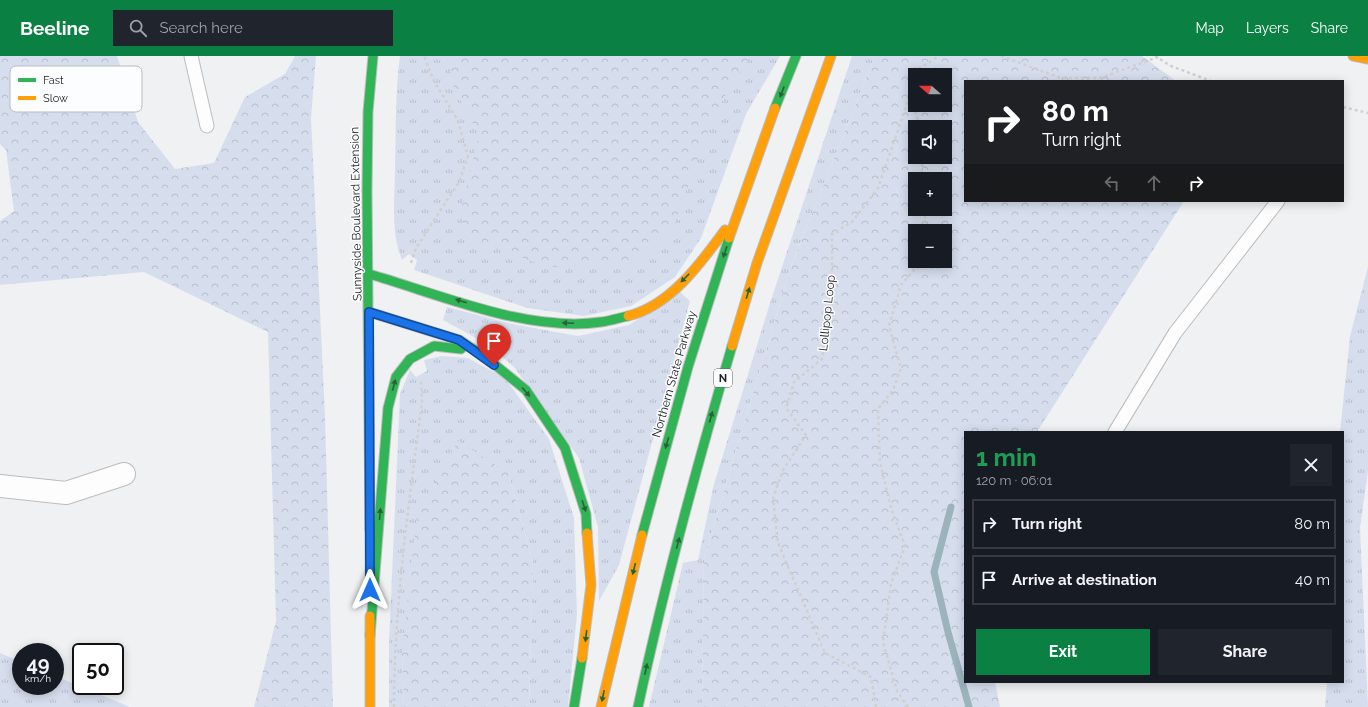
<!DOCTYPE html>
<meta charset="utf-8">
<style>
:root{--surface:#171b24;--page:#20242c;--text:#f1f3f6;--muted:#9ea1a6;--line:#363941;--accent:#0b8043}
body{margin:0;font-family:Raleway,sans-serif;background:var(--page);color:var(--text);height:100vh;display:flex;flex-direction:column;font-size:15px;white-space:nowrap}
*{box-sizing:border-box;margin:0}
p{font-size:13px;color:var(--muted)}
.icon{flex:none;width:22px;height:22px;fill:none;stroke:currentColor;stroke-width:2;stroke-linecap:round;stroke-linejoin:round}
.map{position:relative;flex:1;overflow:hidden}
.panel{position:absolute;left:964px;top:375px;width:380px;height:252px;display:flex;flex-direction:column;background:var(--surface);border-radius:0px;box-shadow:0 2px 10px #0003}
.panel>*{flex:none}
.guide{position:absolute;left:964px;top:24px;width:380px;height:122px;border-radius:0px;box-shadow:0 2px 10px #0003;background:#202124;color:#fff;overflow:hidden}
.needle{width:26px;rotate:290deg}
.fabs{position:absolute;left:908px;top:12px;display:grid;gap:8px}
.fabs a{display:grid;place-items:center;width:44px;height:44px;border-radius:0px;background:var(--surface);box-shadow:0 2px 10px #0003;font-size:20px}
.speed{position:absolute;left:12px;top:587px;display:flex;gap:8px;font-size:20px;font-weight:700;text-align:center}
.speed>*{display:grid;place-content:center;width:52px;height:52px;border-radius:50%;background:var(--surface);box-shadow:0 2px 10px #0003;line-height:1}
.speed small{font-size:10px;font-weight:400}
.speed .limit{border:2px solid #111;border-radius:6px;background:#fff;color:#111}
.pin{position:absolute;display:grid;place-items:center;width:34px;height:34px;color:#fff;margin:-41px -17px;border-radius:50% 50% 50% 0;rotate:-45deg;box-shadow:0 0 4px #0007}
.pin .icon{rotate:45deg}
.me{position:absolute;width:44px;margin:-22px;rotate:0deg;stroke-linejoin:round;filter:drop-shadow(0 0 3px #0008)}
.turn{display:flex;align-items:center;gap:14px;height:84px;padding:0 12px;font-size:18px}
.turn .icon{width:52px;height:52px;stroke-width:2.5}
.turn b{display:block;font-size:28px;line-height:34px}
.lanes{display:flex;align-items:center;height:38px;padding:0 12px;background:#0003;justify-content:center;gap:20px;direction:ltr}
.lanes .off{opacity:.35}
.round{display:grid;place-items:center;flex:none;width:42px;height:42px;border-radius:0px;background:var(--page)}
.overview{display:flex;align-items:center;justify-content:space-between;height:68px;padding:0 12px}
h1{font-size:24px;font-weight:700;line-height:30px;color:#1e9e55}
.primary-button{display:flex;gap:8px;margin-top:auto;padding:8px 12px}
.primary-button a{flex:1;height:46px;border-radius:0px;background:var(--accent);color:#fff;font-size:16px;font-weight:700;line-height:46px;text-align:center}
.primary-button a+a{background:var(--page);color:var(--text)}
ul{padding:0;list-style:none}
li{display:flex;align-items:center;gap:12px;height:50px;margin:0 8px 6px;padding:0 4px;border:2px solid var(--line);border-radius:0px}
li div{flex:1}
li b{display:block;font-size:15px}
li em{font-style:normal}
header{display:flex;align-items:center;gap:24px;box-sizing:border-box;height:56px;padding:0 20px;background:var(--accent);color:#fff}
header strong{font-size:19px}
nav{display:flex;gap:22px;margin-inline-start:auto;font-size:14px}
.search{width:280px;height:36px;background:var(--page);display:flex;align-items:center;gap:10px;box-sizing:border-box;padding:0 14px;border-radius:0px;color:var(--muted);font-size:15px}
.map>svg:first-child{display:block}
.grass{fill:url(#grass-tufts)}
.forest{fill:url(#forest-crowns);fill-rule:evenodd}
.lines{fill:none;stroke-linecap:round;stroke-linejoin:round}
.stream{stroke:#9bb4bc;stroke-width:7}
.lane-casing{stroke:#bbbcbe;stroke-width:15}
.street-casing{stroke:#bbbcbe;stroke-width:24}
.fast-casing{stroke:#bbbcbe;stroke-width:11}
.slow-casing{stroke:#bbbcbe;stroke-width:11}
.path{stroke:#d0d0d0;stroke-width:2.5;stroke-dasharray:3 3;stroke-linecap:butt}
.lane{stroke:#fdfdfd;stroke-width:13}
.street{stroke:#fdfdfd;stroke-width:22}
.fast{stroke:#30b455;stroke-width:9}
.slow{stroke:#ff9f0a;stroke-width:9}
.oneway{fill:#276339}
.route-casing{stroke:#114b97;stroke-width:10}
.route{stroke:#1a73e8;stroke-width:7}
.labels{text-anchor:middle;stroke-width:3;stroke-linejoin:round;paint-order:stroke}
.shield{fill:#fcfdff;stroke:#616264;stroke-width:1}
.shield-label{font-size:11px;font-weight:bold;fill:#1f2022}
.street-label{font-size:12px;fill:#1f2022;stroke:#fcfdff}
.key{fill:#fcfdff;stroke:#babbbd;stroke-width:1}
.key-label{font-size:11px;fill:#1f2022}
</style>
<header>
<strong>Beeline</strong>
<div class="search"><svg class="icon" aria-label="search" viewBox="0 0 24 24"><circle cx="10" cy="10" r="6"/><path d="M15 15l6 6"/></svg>Search here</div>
<nav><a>Map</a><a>Layers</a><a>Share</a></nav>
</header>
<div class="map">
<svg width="1368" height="651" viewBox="0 0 1368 651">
<defs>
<pattern id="grass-tufts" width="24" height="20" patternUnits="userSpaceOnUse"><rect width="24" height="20" fill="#d6deee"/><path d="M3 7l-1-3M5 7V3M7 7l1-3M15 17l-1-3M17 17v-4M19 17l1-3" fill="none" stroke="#b7becc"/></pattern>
<pattern id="forest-crowns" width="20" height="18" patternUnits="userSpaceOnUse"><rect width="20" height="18" fill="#d6deee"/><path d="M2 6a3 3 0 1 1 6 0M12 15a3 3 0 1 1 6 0" fill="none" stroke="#b7becc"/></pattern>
</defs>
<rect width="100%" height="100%" fill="#eff1f3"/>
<g class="grass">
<path d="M400 0H780L746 58 701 182 675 221 631 250 584 260 527 252 414 214 417 204 409 198 402 204C390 175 395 141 395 110 396 73 395 37 400 0Z"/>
<path d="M852 0H875L790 213 704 503 702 651H649L683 507 698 504 714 428 771 244Z"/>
<path d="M1368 211V415L1360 472 1368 651H1325L1327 626H1343V376H1340L1350 280Z"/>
<path d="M680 236 690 245 619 509 599 545 598 471 579 402 514 311 487 288 443 264 447 251 512 268 578 280 629 269Z"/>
<path d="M442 300 468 302 505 322 549 383 574 462 577 558 568 651H529L533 505 508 417 402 597 404 651H389V587L400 338 410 314 416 321 427 315 424 304Z"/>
<path d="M0 597 21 606V630H55V620L130 651H0Z"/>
</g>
<g class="forest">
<path d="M0 0H117L138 66 175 113 214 107 245 41 285 18 295 0H316L311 62 325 361 333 651H254L276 565 268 276 144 216 0 229V165L14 155 6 94 0 88Z"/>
<path d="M447 0H751L729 31 707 78 672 174 631 207 547 211 470 182 460 159 479 79 454 32Z"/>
<path d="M875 0H1142L1176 25H965V145H1184L1037 376H965V489L963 492 965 499V626H995L1000 651H702L704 503 790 213ZM915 19H945V49H915ZM915 71H945V101H915ZM915 123H945V153H915ZM915 175H945V205H915Z"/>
<path d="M458 385 508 417 533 505 529 651H404L402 597 417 457Z"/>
</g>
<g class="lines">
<path class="stream" d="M951 451 934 516 948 576 969 651"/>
<defs>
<g id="lane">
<path d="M191 0 207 70"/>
<path d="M1115 376 1175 277 1278 145"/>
</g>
<path id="street" d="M0 430 66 437 124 418"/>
<g id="fast">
<path d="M775 52 796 0"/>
<path d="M369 218C439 238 528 277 601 266 610 265 619 262 628 260"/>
<path d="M369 256 459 284 484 300 526 334 565 392 586 458 587 477"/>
<path d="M370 474 367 135 368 56 373 0"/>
<path d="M642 479 688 311 729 182"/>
<path d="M370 580 388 352 396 321 410 303 434 290 461 293"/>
<path d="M574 651 582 602"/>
<path d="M638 651C664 530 697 409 732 290"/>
</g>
<g id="slow">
<path d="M1353 0 1368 3"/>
<path d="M729 182 775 52"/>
<path d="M628 260C670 250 701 207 725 174"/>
<path d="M732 290 757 207 831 0"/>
<path d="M370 560V651"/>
<path d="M582 602 591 529 587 477"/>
<path d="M601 651 642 479"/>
</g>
</defs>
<use href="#lane" class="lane-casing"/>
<use href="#street" class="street-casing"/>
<use href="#fast" class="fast-casing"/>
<use href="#slow" class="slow-casing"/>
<g class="path">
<path d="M1001 0 1061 22H1100L1158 1"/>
<path d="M1155 0 1171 10 1211 25"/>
<path d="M917 19 920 12 939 0"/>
<path d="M910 38 920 71"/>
<path d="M1343 51 1368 57"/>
<path d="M921 123 923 101"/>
<path d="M924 153 927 175"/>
<path d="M411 207 416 192 459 126 468 100 458 65 434 25 424 0"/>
<path d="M394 651C394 549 409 447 422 346L421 325"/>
<path d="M876 651 871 621 825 597 778 487 773 442 783 414 806 379 786 352 794 326 822 303 832 231V178L852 166 878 132 915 25"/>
<path d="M908 651 897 635 883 586 891 528 905 490 891 452 880 406 878 353 893 334 901 312 889 270 901 229 922 205"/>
</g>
<use href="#lane" class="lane"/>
<use href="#street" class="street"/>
<use href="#fast" class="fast"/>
<use href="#slow" class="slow"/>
</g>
<defs><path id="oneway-solid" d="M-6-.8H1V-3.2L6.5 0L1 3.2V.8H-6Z"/></defs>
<g class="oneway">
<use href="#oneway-solid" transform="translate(782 36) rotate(111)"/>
<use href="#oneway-solid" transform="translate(725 196) rotate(109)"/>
<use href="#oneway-solid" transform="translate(685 222) rotate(135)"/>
<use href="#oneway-solid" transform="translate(748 237) rotate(-73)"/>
<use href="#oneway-solid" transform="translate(461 245) rotate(-163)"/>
<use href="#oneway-solid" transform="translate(568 267) rotate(-178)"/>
<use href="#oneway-solid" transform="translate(394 329) rotate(-75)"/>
<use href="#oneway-solid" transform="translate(526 336) rotate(49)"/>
<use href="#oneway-solid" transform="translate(711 361) rotate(-75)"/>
<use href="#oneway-solid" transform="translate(667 387) rotate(106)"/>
<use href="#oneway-solid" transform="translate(584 450) rotate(72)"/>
<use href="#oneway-solid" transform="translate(380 458) rotate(-85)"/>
<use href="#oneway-solid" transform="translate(678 487) rotate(-75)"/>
<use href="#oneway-solid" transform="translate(634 513) rotate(104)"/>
<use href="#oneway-solid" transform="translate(586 580) rotate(97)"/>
<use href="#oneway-solid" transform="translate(646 613) rotate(-78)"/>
<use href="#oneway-solid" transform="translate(603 640) rotate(102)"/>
</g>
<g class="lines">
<defs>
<path id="route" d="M370 534 369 256 459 284 494 309"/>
</defs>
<use href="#route" class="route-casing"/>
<use href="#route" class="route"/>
</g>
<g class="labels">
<rect class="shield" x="714" y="313" width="18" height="18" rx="3"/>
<g class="shield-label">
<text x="723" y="326">N</text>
</g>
<g class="street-label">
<text transform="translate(356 158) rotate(-91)" y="4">Sunnyside Boulevard Extension</text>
<text transform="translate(827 257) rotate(-84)" y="4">Lollipop Loop</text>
<text transform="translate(674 318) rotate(-74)" y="4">Northern State Parkway</text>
</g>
</g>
<rect x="10" y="10" width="132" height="46" rx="6" class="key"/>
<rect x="18" y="22" width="18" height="4" fill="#30b455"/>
<rect x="18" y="40" width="18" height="4" fill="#ff9f0a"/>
<g class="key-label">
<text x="43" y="28">Fast</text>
<text x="43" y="46">Slow</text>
</g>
</svg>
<div class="fabs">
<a><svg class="needle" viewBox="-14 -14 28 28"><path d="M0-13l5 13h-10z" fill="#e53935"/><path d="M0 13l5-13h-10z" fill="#9ea1a6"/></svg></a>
<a><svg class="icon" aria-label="sound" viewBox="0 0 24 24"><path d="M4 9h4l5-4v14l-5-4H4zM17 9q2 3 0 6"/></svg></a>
<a>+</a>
<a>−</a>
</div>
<div class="speed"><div>49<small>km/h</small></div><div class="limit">50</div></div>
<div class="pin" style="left:494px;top:309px;background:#d93025"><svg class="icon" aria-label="arrive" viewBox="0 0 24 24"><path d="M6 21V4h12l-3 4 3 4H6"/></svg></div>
<svg class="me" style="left:370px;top:534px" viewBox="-20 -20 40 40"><path d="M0-17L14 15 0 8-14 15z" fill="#1a73e8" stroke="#fff" stroke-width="4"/></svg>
<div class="guide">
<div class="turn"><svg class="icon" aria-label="right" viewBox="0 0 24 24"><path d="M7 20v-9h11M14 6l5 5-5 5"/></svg><div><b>80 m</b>Turn right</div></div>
<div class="lanes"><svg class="icon off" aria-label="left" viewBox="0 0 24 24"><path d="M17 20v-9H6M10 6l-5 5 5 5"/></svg><svg class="icon off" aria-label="ahead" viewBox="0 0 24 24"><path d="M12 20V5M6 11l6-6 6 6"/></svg><svg class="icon" aria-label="right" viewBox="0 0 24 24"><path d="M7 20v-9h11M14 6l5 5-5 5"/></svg></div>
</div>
<section class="panel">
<div class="overview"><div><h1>1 min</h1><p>120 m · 06:01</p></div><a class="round"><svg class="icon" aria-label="close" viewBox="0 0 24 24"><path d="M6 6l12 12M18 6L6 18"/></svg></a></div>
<ul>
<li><svg class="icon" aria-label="right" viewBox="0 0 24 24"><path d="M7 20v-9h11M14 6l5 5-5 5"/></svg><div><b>Turn right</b></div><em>80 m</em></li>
<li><svg class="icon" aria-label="arrive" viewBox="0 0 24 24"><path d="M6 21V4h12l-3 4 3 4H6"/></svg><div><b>Arrive at destination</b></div><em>40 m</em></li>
</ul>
<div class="primary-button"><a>Exit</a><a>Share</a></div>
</section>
</div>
